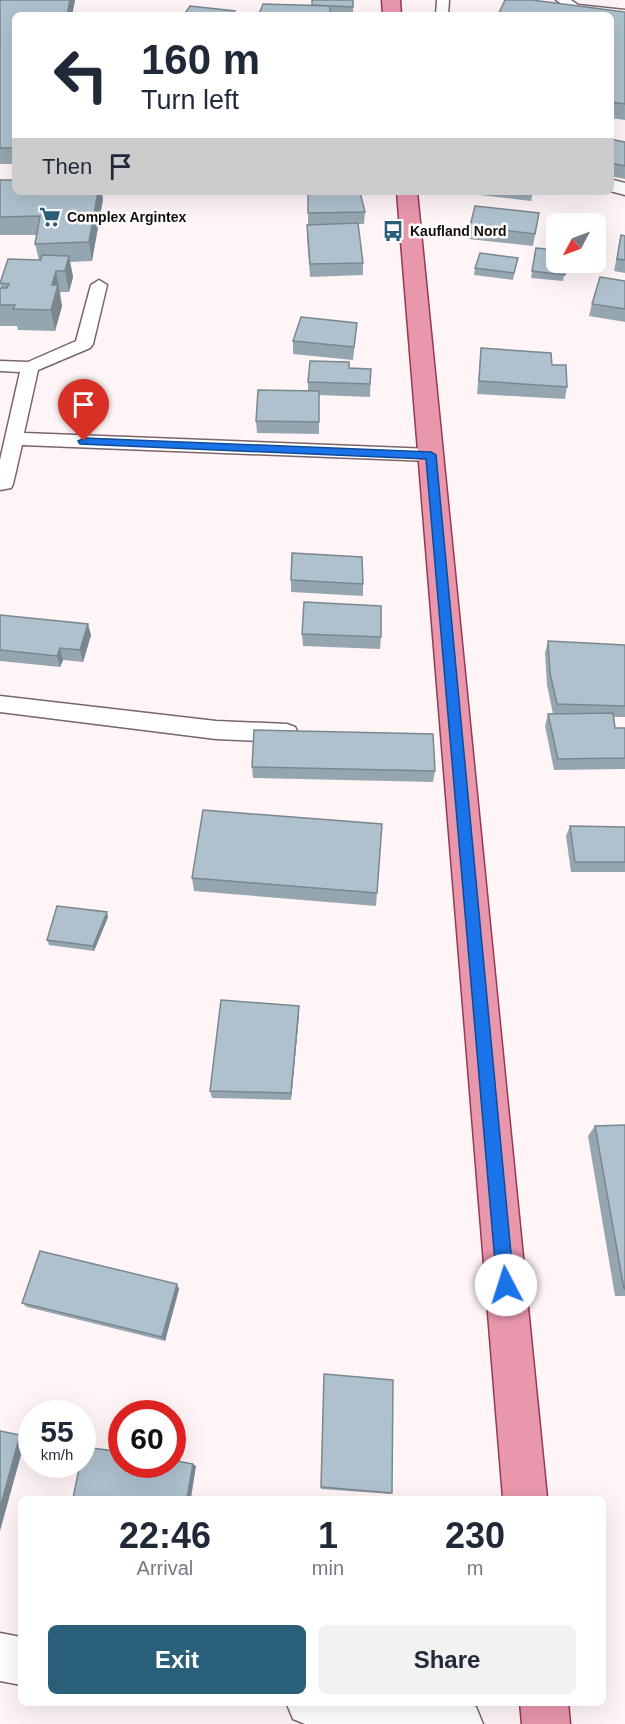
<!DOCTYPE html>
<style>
:root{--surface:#fff;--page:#f2f2f3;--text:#1f2937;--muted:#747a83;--accent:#2a5f7a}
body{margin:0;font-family:Helvetica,sans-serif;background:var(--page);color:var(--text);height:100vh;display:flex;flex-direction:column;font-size:22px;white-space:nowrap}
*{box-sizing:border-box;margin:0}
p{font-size:20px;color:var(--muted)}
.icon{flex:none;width:33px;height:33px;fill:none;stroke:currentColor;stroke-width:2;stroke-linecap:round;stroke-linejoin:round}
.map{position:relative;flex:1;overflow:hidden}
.side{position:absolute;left:18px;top:1496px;width:588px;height:210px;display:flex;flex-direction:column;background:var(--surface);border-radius:9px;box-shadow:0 6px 24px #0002}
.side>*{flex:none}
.top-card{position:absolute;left:12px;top:12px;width:602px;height:183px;border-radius:9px;box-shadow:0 6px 24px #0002;background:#fff;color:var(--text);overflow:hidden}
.needle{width:39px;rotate:229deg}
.controls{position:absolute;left:546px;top:213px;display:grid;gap:12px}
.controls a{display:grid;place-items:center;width:60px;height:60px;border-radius:9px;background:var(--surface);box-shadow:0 6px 24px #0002;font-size:30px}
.speed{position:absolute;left:18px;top:1400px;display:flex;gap:12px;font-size:30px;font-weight:700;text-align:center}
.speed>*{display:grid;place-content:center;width:78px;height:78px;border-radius:50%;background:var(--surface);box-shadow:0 6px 24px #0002;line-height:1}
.speed small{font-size:15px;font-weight:400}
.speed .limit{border:9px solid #d22;background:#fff;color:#111}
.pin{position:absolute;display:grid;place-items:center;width:51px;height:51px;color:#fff;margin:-62px -26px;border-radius:50% 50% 50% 0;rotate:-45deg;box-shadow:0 0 6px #0007}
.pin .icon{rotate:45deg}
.me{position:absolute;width:66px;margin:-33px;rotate:355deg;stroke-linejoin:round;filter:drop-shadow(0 0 4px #0008)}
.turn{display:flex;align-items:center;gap:21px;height:126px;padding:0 30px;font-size:27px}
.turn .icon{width:78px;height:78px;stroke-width:2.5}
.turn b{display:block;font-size:42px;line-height:51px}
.then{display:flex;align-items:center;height:57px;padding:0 30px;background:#0003;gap:12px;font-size:22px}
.eta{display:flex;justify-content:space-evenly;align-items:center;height:102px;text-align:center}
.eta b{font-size:36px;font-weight:700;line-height:42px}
.action{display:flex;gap:12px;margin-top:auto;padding:12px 30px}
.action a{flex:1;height:69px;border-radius:9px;background:var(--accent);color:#fff;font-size:24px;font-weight:700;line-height:69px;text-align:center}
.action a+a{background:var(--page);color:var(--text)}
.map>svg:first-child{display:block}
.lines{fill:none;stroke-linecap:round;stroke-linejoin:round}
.service-casing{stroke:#7a6568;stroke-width:3}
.minor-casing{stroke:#7a6568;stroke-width:3}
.primary-casing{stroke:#963952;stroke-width:3}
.service{fill:#fff;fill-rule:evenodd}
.minor{fill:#fff;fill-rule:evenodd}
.primary{fill:#e997ad;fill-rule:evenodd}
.wall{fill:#96a6b0}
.shaded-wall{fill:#7a8790}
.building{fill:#aec1cd;stroke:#7a8790;stroke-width:1.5}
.route{fill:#1a73e8;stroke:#114b97;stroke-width:1.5}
.labels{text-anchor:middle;stroke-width:5;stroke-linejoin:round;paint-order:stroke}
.far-poi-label{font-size:14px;font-weight:bold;fill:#150d0e;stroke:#fff;text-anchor:start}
</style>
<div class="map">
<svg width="625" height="1724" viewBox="0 0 625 1724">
<rect width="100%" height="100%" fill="#fff5f6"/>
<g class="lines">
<defs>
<g id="service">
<path d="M437 0H449L448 15H436Z"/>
<path d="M556 0H571L578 5 625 10V18L571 11Z"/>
<path d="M99 280 107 285 93 344 90 348 38 370 24 433 431 449 438 451 440 455 438 459 431 461 22 445 13 484 11 488 0 490V460L20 372 0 371V361L28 362 76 341 91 285Z"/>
<path d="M0 696 216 721 287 724 295 727 298 733 295 739 287 742 216 739 0 712Z"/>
</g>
<g id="minor">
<path d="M610 179 625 183V195L610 191Z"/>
<path d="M0 1633 21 1637V1685L0 1681Z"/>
<path d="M286 1702H466L476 1707 483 1724H305L293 1719Z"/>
</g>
<g id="primary">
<path d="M382 0H400L401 15H383Z"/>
<path d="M397 192H417L547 1498H503Z"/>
<path d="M520 1702H568L570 1724H522Z"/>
</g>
</defs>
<use href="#service" class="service-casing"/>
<use href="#minor" class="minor-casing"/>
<use href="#primary" class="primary-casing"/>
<use href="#service" class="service"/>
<use href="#minor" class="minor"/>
<use href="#primary" class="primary"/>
</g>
<g class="wall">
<path d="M0 0H75L72 15H15V164H0Z"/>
<path d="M353 0V13H330V15H259L263 4 312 5Z"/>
<path d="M625 12V120L610 118V15Z"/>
<path d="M610 139 625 142V179L610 176Z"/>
<path d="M0 180 103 199 92 261 70 262 73 277 69 292H61L60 294 62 306 55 331 18 330 17 326H0V288H1L0 283 39 260 35 244 37 235H0Z"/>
<path d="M308 192 365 212 364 224H358L363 263V275L310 277 307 237V225H308Z"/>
<path d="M454 192H533L531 201Z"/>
<path d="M539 213 533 246 468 239 470 226Z"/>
<path d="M621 235 625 236V273L614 271Z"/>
<path d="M536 248 566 262 563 281 531 278Z"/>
<path d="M518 258 513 280 474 275 475 268Z"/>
<path d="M625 281V322L589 316 592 304Z"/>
<path d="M357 323 356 335 353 360 293 354V341Z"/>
<path d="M481 348 552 365 567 387 565 399 477 394Z"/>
<path d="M349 368 371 369 370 397 319 395V434L257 433 256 421 308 391V382Z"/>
<path d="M291 580 363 584V596L291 592Z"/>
<path d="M0 615 91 635 83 662 63 660 60 667 0 661Z"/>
<path d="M302 634 381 637 380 649 303 646Z"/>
<path d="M548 641 625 645V717H614L615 728H625V769L554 770 545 726 548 714H553L547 685 545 653Z"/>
<path d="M252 767 435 771 433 782 253 778Z"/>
<path d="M382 824 376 906 194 891 192 878Z"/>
<path d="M570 826 625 827V872H571L566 836Z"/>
<path d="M108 917 94 951 49 945 47 940Z"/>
<path d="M299 1015 291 1100 212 1098 210 1091Z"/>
<path d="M625 1125V1296H615L588 1136 595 1126Z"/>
<path d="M177 1284 179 1289 165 1341 27 1307 22 1303Z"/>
<path d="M324 1374 392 1493 390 1494 321 1489Z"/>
</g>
<g class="shaded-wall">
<path d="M70 0H75L72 15H67Z"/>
<path d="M98 192H102L103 199 92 261 89 242Z"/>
<path d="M69 256 73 277 69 292 65 271Z"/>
<path d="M56 271 62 306 55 331 51 310 52 285Z"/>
<path d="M88 624 91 635 83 662 80 650Z"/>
<path d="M60 648 63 660 60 667 57 656Z"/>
<path d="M107 912 108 917 94 951 93 946Z"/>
<path d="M299 1006V1015L291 1100V1093Z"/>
<path d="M177 1284 179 1289 165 1341 162 1337Z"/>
<path d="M20 1435 26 1437 0 1531V1508Z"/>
<path d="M193 1464 196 1466 191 1498H187Z"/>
</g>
<g class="building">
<path d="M0 0H70L67 15H15V148H0Z"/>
<path d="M312 0H353V7L312 5Z"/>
<path d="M505 0H532L625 12V104L610 102V15H498Z"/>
<path d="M263 4 330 6V15L259 14Z"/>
<path d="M190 6 235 11 233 15H184Z"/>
<path d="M610 139 625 142V166L610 163Z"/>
<path d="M0 180H15V192H98L89 242 35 244 40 216 0 217Z"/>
<path d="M308 192H360L365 212 308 213Z"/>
<path d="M475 206 539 213 535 234 470 226Z"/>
<path d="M358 223 363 263 310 264 307 225Z"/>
<path d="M621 235 625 236V260L617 259Z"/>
<path d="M536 248 556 250V262H566L565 275 532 271Z"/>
<path d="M480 253 518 258 514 273 475 268Z"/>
<path d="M42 255 69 256 65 271H56L52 285H58L51 310 13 309 15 305H0V288H7L9 284 0 283 8 259 41 260Z"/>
<path d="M600 277 625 281V309L592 304Z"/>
<path d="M301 317 357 323 354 347 293 341Z"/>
<path d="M481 348 551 353 552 365H566L567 387 479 381Z"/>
<path d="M310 361 349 362V368L371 369 370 384 308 382Z"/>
<path d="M258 390 319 391V422L256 421Z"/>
<path d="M292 553 362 557 363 584 291 580Z"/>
<path d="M304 602 381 606V637L302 634Z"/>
<path d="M0 615 88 624 80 650 60 648 57 656 0 650Z"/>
<path d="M548 641 625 645V706L557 704 550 673Z"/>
<path d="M613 713 615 728H625V758L558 759 548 714Z"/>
<path d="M254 730 433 734 435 771 252 767Z"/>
<path d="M203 810 382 824 377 893 192 878Z"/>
<path d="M570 826 625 827V862H575Z"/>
<path d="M57 906 107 912 93 946 47 940Z"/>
<path d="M221 1000 299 1006 291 1093 210 1091Z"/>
<path d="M625 1125V1289H624L595 1126Z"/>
<path d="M40 1251 177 1284 162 1337 22 1303Z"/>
<path d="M324 1374 393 1380 392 1493 321 1487Z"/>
<path d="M0 1431 20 1435 0 1508Z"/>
<path d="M84 1447 122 1452V1464H172V1460L193 1464 187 1498H73L80 1464H82V1454Z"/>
</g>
<path class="route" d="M84 438 431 452 436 455 514 1285 512 1291 506 1294 500 1291 497 1285 426 459 80 444 78 441Z"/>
<defs>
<symbol id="supermarket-bare" viewBox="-9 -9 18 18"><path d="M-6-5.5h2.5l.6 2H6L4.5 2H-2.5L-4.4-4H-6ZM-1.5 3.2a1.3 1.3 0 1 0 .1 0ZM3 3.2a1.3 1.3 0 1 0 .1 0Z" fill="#2a5f7a" stroke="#fff" stroke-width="2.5" paint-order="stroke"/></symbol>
<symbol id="bus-bare" viewBox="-9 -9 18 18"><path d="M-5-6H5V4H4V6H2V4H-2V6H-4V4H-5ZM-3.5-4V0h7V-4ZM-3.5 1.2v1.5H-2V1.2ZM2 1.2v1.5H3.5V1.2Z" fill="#2a5f7a" stroke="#fff" stroke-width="2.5" paint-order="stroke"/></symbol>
</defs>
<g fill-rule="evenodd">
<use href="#supermarket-bare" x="35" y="202" width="30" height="30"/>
<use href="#bus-bare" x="378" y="216" width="30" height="30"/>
</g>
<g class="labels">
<g class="far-poi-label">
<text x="67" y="222">Complex Argintex</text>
<text x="410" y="236">Kaufland Nord</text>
</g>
</g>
</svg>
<div class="controls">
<a><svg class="needle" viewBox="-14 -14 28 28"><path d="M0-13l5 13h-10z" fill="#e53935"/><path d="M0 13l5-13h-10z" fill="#747a83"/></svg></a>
</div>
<div class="speed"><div>55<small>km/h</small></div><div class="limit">60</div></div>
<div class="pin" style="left:84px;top:441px;background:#d93025"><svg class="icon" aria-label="arrive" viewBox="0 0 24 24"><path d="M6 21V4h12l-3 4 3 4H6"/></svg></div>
<svg class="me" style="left:506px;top:1285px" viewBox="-20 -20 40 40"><circle r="19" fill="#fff"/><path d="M0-13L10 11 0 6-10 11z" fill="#1a73e8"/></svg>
<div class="top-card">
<div class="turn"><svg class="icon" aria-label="left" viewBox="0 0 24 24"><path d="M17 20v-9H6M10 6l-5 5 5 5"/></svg><div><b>160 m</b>Turn left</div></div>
<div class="then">Then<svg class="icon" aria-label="arrive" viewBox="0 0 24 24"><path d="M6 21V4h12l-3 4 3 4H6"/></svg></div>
</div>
<section class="side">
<div class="eta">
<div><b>22:46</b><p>Arrival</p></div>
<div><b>1</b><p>min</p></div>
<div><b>230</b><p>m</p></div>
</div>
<div class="action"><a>Exit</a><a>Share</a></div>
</section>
</div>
